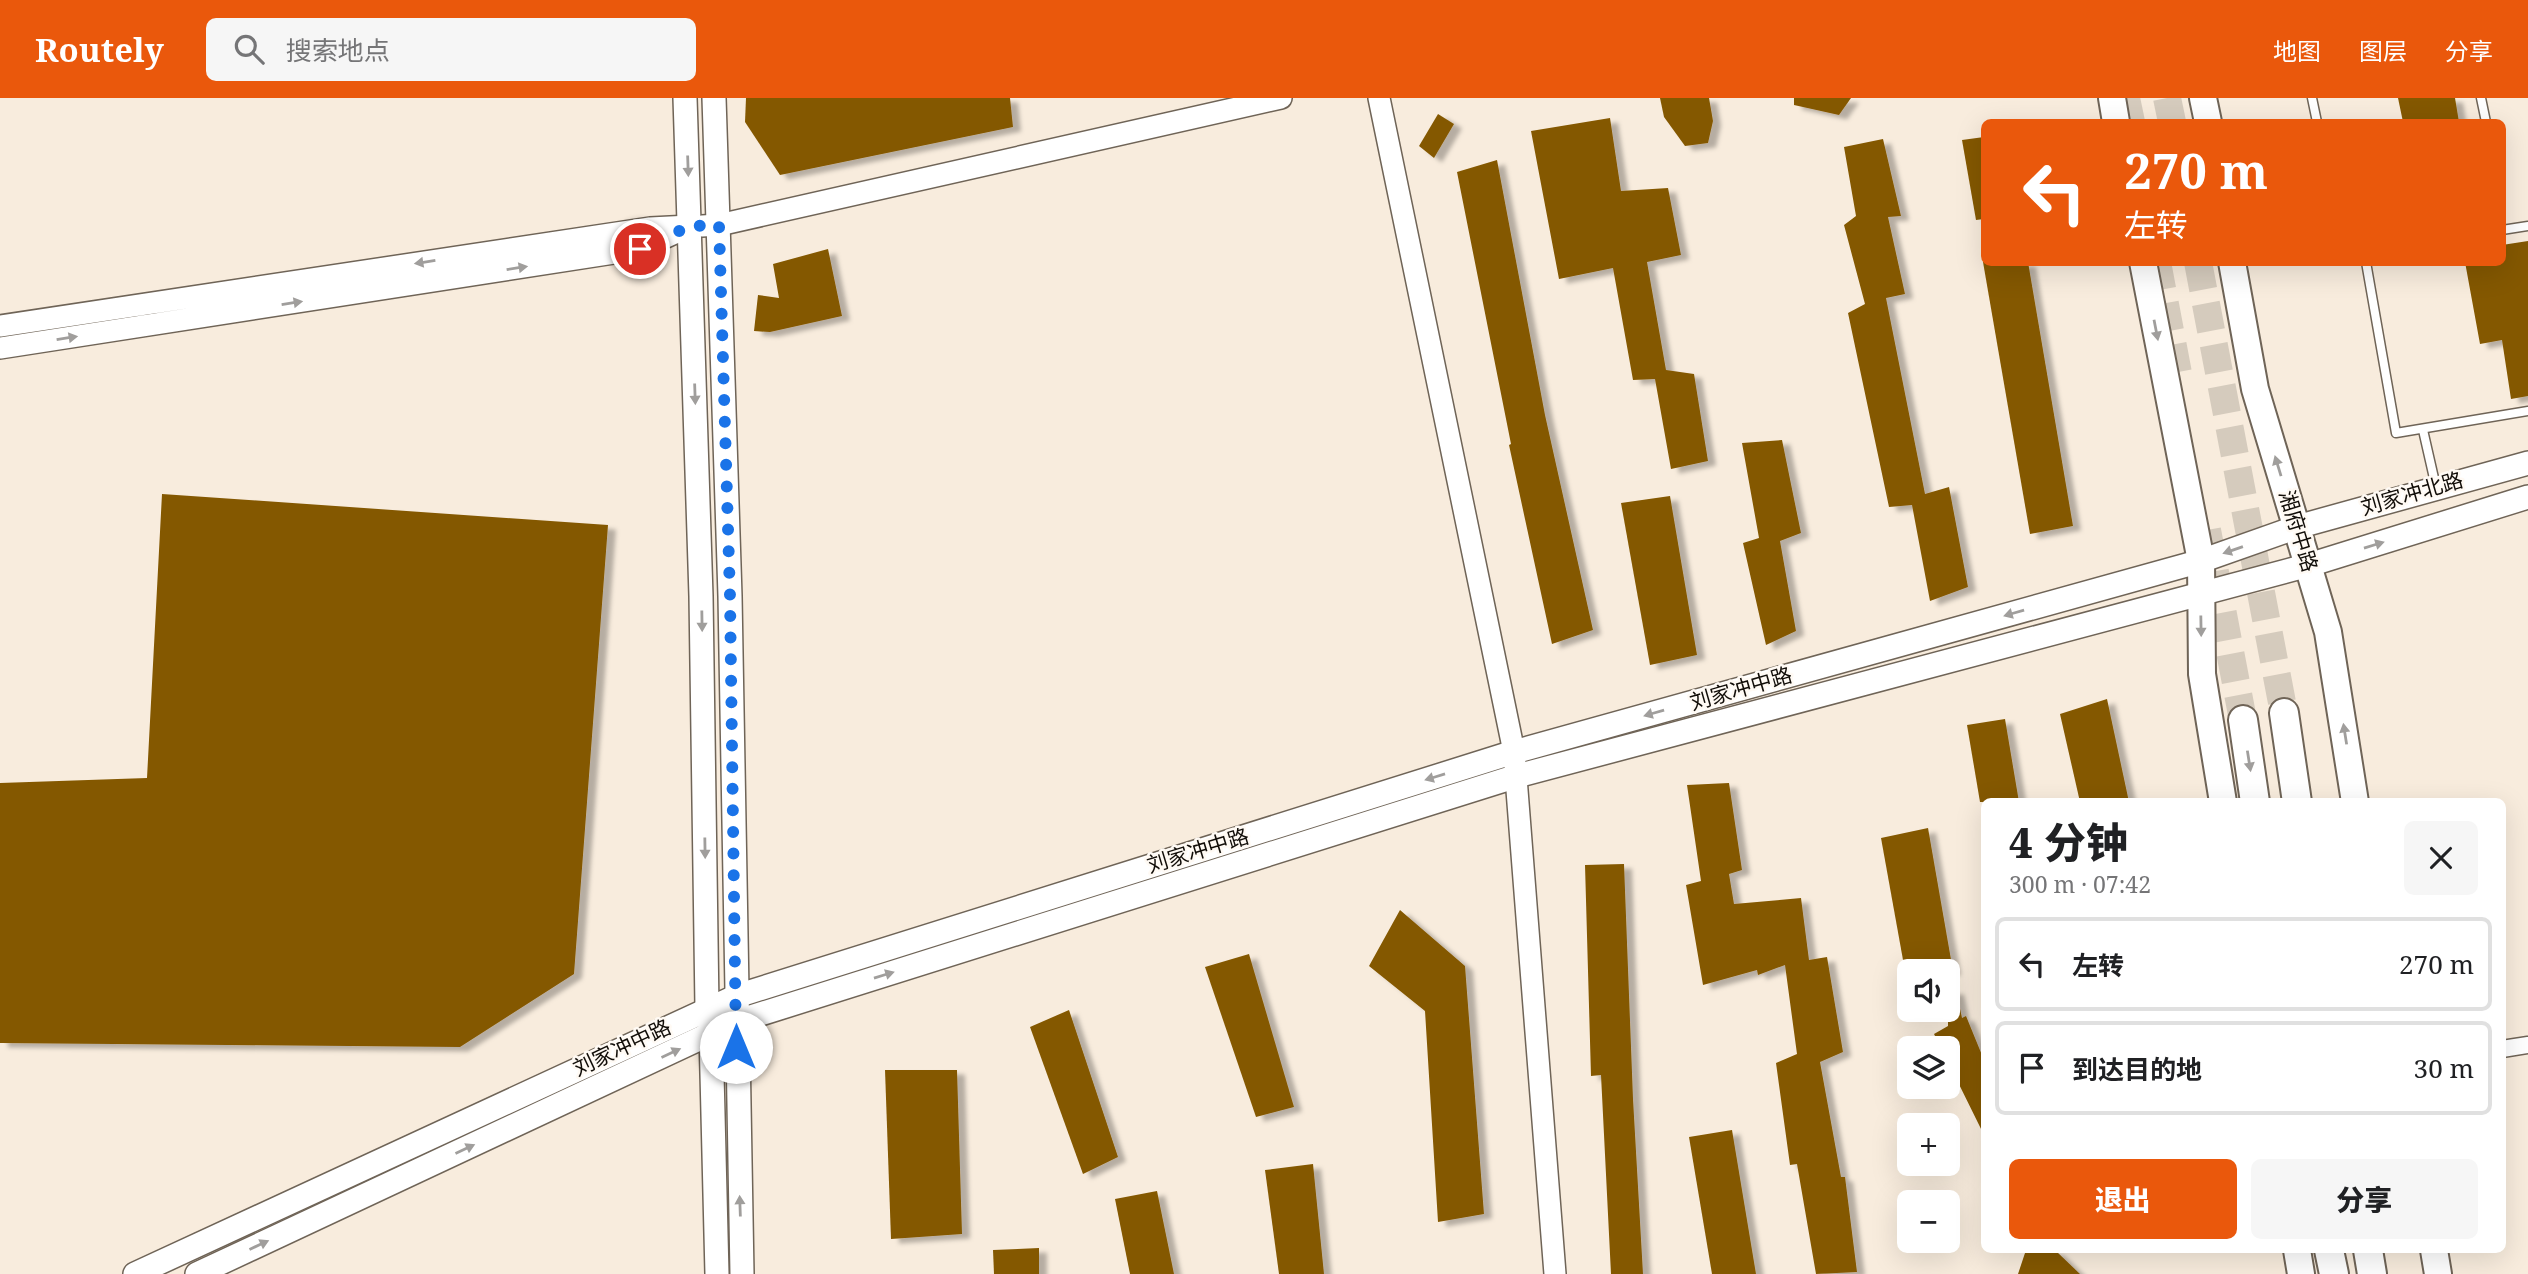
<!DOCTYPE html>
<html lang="zh">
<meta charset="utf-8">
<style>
:root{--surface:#fff;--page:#f6f6f6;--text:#202124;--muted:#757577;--line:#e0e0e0;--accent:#ea580c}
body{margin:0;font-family:"Noto Serif","Noto Sans SC",serif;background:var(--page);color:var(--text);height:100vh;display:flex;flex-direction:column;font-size:26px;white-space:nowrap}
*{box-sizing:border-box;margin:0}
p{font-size:23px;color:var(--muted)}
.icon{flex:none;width:38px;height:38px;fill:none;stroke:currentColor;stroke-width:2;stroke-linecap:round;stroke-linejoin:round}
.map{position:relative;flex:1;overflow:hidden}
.sheet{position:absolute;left:1981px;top:700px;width:525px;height:455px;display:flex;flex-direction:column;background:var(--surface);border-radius:10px;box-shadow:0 7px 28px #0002}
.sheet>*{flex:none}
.banner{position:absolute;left:1981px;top:21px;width:525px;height:147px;border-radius:10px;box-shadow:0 7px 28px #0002;background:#ea580c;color:#fff;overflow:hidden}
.buttons{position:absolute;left:1897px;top:861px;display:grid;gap:14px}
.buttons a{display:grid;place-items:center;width:63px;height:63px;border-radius:10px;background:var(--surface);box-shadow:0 7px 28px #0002;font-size:35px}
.pin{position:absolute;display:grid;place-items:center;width:60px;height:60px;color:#fff;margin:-30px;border:4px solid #fff;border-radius:50%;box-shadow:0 2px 7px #0007}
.me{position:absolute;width:77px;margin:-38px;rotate:0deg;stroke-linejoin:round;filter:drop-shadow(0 0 5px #0008)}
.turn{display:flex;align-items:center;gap:24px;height:147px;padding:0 28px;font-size:32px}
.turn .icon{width:91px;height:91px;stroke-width:2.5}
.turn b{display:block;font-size:49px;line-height:60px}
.round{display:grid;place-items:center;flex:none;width:74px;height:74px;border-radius:10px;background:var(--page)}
.headline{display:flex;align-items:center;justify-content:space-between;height:119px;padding:0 28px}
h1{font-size:42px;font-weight:800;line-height:52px}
.button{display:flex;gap:14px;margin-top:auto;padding:14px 28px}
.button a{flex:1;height:80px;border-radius:10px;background:var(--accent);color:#fff;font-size:28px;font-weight:800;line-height:80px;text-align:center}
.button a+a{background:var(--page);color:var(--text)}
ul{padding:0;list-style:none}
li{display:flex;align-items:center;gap:21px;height:94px;margin:0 14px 10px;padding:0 14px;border:4px solid var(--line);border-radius:10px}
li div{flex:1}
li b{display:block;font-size:26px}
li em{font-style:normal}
header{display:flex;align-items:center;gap:42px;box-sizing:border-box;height:98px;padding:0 35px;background:var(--accent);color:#fff}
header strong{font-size:33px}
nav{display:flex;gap:38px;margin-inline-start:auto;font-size:24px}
.search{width:490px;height:63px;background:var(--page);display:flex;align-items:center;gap:18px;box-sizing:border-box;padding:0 24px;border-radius:10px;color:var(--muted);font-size:26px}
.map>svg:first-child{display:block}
.building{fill:#845805;filter:url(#shadow)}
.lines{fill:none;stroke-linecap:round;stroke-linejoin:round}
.trunk-tunnel{stroke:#d5cbbd;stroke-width:28;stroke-dasharray:28 14;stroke-linecap:butt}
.service-casing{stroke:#6f6457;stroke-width:11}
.minor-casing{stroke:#6f6457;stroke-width:19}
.tertiary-casing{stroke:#6f6457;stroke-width:24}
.secondary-casing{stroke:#6f6457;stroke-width:26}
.primary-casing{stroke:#6f6457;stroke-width:30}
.trunk-casing{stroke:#6f6457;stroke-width:32}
.service{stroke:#fff;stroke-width:8}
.minor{stroke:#fff;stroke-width:16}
.tertiary{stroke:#fff;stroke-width:21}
.secondary{stroke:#fff;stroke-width:23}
.primary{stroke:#fff;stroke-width:26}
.trunk{stroke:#fff;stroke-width:28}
.oneway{fill:#a09e9c}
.route{stroke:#1a73e8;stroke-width:12;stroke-dasharray:0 21.6}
.labels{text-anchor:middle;stroke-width:5;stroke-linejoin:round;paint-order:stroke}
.street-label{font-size:21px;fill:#110d08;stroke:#fffaf4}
</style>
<header>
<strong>Routely</strong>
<div class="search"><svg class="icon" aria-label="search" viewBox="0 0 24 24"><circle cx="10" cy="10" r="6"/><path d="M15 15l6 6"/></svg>搜索地点</div>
<nav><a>地图</a><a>图层</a><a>分享</a></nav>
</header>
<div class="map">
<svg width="2528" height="1176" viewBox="0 0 2528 1176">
<defs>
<filter id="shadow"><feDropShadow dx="8" dy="4.5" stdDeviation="2" flood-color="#0004"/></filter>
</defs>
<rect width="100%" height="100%" fill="#f8ecdd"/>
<g class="building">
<path d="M746 0H1010L1013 29 780 77 745 24Z"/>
<path d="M1660 0H1709L1713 23 1708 45 1685 48 1664 19Z"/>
<path d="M1794 0H1851L1839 17 1794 7Z"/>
<path d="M2398 0H2455L2459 24H2403Z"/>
<path d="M1438 16 1454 26 1434 60 1419 48Z"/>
<path d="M1610 20 1621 93 1668 90 1681 157 1647 164 1666 272 1694 276 1708 363 1671 371 1655 281 1633 282 1613 170 1559 181 1531 33Z"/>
<path d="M1984 39V121L1976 122 1962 42Z"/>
<path d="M1883 41 1901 118 1888 119 1905 196 1886 200 1925 396 1949 389 1968 489 1930 503 1912 407 1889 409 1848 215 1865 206 1844 127 1856 118 1844 49Z"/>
<path d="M1497 62 1545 317 1593 532 1552 546 1509 347 1511 346 1457 74Z"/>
<path d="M2528 143V298L2511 301 2502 242 2480 246 2465 164H2502V147Z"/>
<path d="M828 151 842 218 770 234 754 233 758 197 779 200 773 166Z"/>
<path d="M1983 164H2028L2073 428 2030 436Z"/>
<path d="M1782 342 1801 435 1780 443 1796 533 1766 547 1743 445 1759 440 1742 345Z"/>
<path d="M162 396 608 427 574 876 460 949 0 945V685L147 680Z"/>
<path d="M1670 398 1697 557 1650 567 1621 405Z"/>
<path d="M2107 601 2129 704H2080L2060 616Z"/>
<path d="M2005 621 2019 704H1980L1967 627Z"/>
<path d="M1729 685 1742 772 1729 776 1734 806 1801 800 1809 862 1827 859 1843 954 1820 964 1841 1079H1845L1857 1174 1816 1176 1797 1066 1790 1067 1776 965 1797 956 1785 867 1758 877 1757 872 1703 887 1686 787 1701 783 1687 687Z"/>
<path d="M1928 730 1953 873H1905L1881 740Z"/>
<path d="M1624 766 1633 1001 1643 1176H1611L1601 977 1591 978 1585 767Z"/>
<path d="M1400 812 1465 868 1484 1116 1438 1124 1425 913 1369 868Z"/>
<path d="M1249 856 1294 1009 1256 1019 1205 869Z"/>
<path d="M1948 892H1956L1962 920 1966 918 1984 962V1037L1948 964V950H1941L1934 936 1948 928Z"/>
<path d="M1069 912 1118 1059 1083 1076 1030 929Z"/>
<path d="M885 972H957L962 1136 891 1141Z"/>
<path d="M1732 1032 1756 1176H1712L1689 1039Z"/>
<path d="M1313 1066 1324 1176H1279L1265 1072Z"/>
<path d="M1157 1093 1174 1176H1130L1115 1101Z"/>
<path d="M1039 1150V1176H994L993 1152Z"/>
<path d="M2026 1152 2056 1153 2080 1176H2018Z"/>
</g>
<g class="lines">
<g class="trunk-tunnel">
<path d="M2126 0 2131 24"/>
<path d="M2167 0 2172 24"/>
<path d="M2157 164 2180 286"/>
<path d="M2198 164 2284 615"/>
<path d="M2207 432 2243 622"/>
</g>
<defs>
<g id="service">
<path d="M2312 0 2317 24"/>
<path d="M2481 0 2486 24"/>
<path d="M2502 132 2528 128"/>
<path d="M2366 164 2396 335 2528 313"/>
<path d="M2423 332 2436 389"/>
</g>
<path id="minor" d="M2502 951 2528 947"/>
<g id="tertiary">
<path d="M1379 0 1514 654 1555 1176"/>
<path d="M702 128 719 127 1281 0"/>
<path d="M0 228 650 130 690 128 640 151 0 250"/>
</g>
<g id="secondary">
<path d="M685 0 701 498 707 910 711 936 717 1176"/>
<path d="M714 0 730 498 742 1176"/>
<path d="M135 1176 737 898 1514 654 2201 463 2297 429 2528 365"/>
<path d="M197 1176 735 924 1517 678 2309 467 2528 399"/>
</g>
<g id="primary">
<path d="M2112 0 2116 24"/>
<path d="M2203 0 2208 24"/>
<path d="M2143 164 2201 463 2202 576 2223 704"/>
<path d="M2232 164 2255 291 2328 534 2355 704"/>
<path d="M2297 1152 2301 1176"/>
<path d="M2434 1152 2438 1176"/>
</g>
<g id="trunk">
<path d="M2284 615 2297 704"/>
<path d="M2243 622 2255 704"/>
<path d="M2329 1152 2334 1176"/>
<path d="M2368 1152 2372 1176"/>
</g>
</defs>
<use href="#service" class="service-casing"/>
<use href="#minor" class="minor-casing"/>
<use href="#tertiary" class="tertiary-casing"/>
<use href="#secondary" class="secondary-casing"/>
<use href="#primary" class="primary-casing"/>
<use href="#trunk" class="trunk-casing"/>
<use href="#service" class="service"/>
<use href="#minor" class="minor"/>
<use href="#tertiary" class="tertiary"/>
<use href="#secondary" class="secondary"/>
<use href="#primary" class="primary"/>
<use href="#trunk" class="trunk"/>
</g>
<defs><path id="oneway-solid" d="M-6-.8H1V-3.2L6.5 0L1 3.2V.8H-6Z" transform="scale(1.75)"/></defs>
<g class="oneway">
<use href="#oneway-solid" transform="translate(688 68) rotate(88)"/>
<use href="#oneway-solid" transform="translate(425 164) rotate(171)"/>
<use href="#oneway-solid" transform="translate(517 170) rotate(-9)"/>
<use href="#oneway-solid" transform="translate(292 205) rotate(-9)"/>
<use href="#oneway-solid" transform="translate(2156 232) rotate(79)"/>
<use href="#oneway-solid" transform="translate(67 240) rotate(-9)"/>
<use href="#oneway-solid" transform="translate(695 296) rotate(88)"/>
<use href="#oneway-solid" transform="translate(2278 368) rotate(-107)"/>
<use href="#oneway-solid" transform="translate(2374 447) rotate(-17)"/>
<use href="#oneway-solid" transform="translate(2233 452) rotate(161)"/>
<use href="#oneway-solid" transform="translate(2014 515) rotate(164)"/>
<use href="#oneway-solid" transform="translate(702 523) rotate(89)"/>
<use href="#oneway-solid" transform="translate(2201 528) rotate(89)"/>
<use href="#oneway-solid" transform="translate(1654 615) rotate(164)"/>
<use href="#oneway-solid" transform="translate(2345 636) rotate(-99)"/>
<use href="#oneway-solid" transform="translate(2249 663) rotate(81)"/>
<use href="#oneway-solid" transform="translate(1435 679) rotate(163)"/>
<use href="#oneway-solid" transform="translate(705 750) rotate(89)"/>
<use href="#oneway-solid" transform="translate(884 877) rotate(-17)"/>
<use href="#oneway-solid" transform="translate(671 955) rotate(-25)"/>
<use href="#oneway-solid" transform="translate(465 1051) rotate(-25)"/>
<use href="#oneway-solid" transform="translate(740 1108) rotate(-92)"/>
<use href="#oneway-solid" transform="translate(259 1147) rotate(-25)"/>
</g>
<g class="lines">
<path class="route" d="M640 151 690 128 719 127 730 498 736 949"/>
</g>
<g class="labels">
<g class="street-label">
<text transform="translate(2412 396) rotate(-16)" y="7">刘家冲北路</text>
<text transform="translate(2298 433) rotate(73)" y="7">湘府中路</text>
<text transform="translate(1741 591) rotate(-16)" y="7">刘家冲中路</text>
<text transform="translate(1198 753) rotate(-17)" y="7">刘家冲中路</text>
<text transform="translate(622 950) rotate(-25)" y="7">刘家冲中路</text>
</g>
</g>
</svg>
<div class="buttons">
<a><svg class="icon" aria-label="sound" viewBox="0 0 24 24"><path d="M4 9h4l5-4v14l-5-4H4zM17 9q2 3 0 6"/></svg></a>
<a><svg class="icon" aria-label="layers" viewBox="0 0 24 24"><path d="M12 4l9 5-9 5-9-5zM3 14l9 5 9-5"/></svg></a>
<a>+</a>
<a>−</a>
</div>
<div class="pin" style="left:640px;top:151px;background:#d93025"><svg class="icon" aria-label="arrive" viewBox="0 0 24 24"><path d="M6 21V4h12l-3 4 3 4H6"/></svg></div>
<svg class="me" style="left:736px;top:949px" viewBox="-20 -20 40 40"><circle r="19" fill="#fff"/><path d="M0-13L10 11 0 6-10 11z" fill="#1a73e8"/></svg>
<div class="banner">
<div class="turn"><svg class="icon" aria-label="left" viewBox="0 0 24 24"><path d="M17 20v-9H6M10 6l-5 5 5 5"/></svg><div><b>270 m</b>左转</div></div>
</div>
<section class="sheet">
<div class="headline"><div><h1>4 分钟</h1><p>300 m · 07:42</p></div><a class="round"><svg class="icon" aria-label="close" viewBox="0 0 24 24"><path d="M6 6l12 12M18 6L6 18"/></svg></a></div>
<ul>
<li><svg class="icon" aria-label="left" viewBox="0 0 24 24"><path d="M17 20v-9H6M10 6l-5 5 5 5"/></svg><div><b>左转</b></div><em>270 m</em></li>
<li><svg class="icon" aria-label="arrive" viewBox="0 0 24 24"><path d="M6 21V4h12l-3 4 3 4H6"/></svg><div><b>到达目的地</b></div><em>30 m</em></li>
</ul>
<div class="button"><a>退出</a><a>分享</a></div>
</section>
</div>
